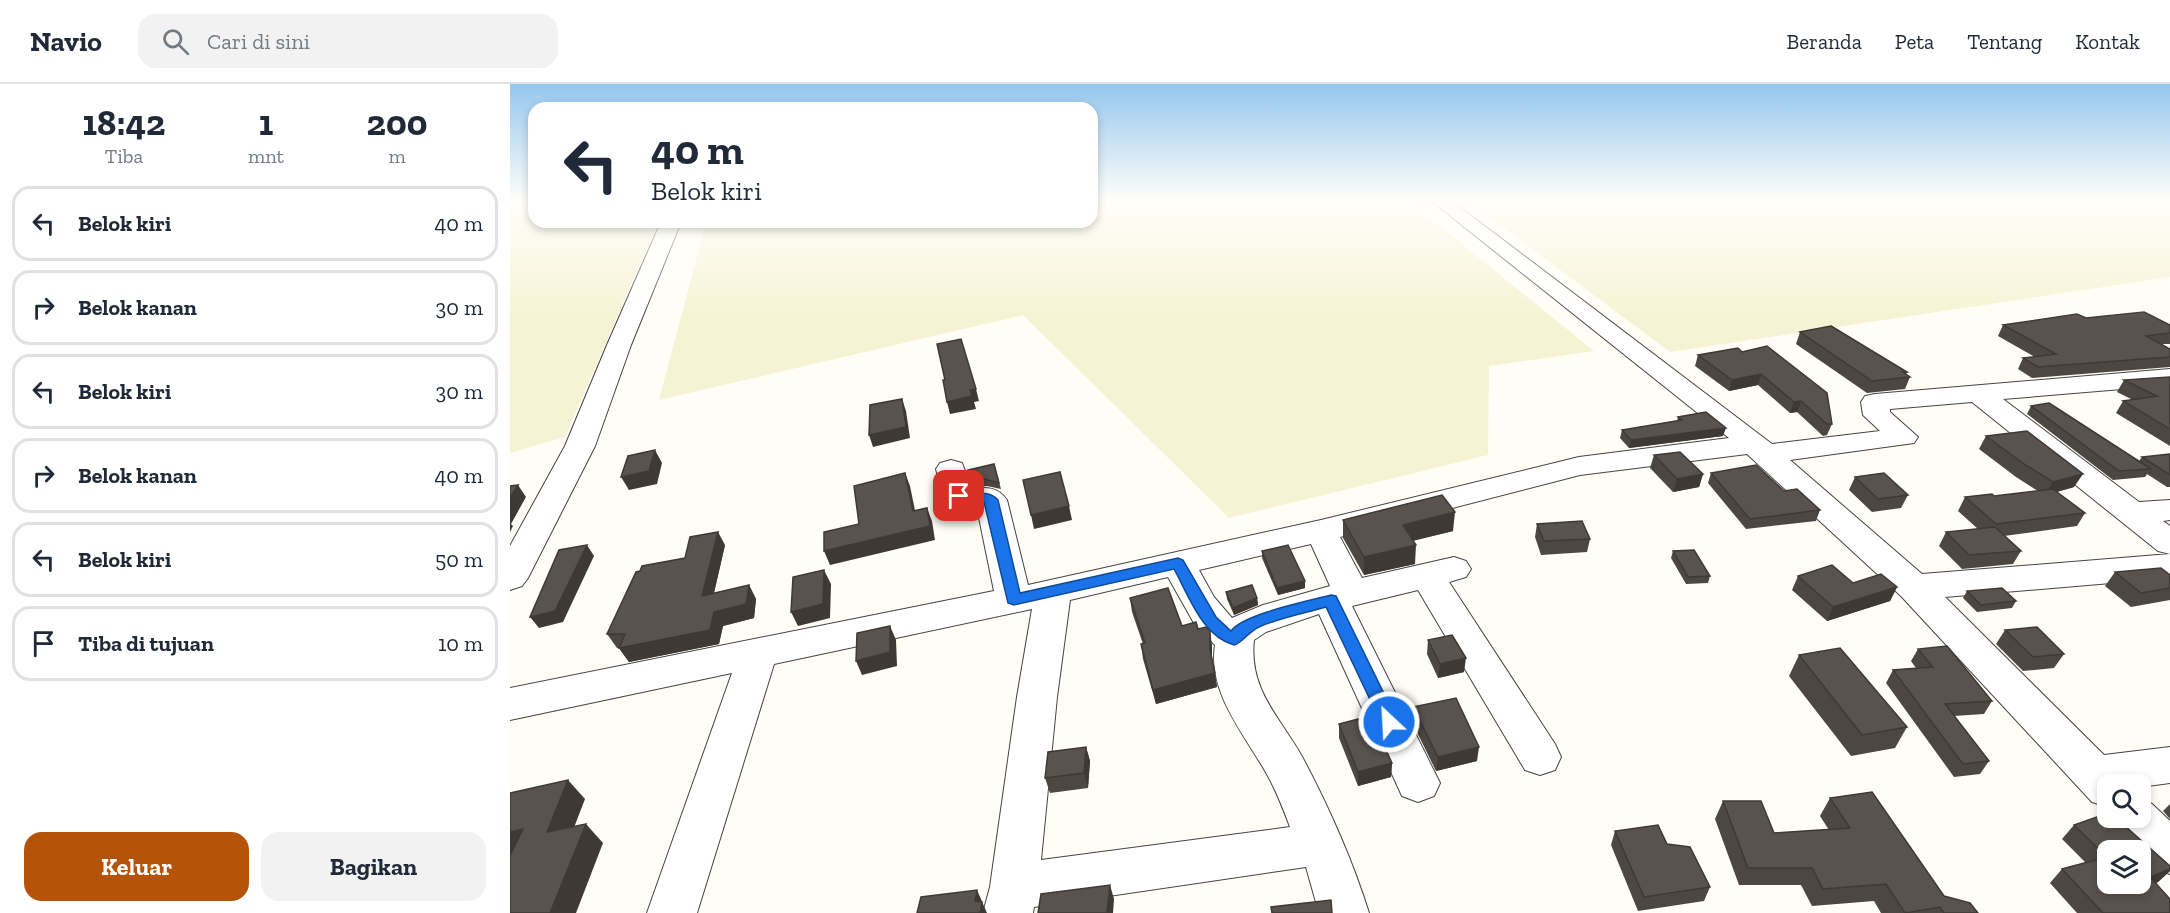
<!DOCTYPE html>
<html lang="id">
<style>
:root{--surface:#fff;--page:#f2f2f3;--text:#1f2937;--muted:#747a83;--line:#e0e1e3;--accent:#b45309}
body{margin:0;font-family:"Zilla Slab",serif;background:var(--page);color:var(--text);height:100vh;display:flex;flex-direction:column;font-size:22px;white-space:nowrap}
*{box-sizing:border-box;margin:0}
p{font-size:20px;color:var(--muted)}
.icon{flex:none;width:33px;height:33px;fill:none;stroke:currentColor;stroke-width:2;stroke-linecap:round;stroke-linejoin:round}
.map{position:relative;flex:1;overflow:hidden}
.drawer{display:flex;flex-direction:column;background:var(--surface);width:510px}
.drawer>*{flex:none}
.top-card{position:absolute;left:18px;top:18px;width:570px;height:126px;border-radius:18px;box-shadow:0 3px 9px #0003;background:#fff;color:var(--text);overflow:hidden}
.tools{position:absolute;left:1587px;top:690px;display:grid;gap:12px}
.tools a{display:grid;place-items:center;width:54px;height:54px;border-radius:12px;background:var(--surface);box-shadow:0 3px 9px #0003;font-size:30px}
.pin{position:absolute;display:grid;place-items:center;width:51px;height:51px;color:#fff;margin:-26px;border-radius:12px;box-shadow:0 3px 9px #0006}
.me{position:absolute;width:66px;margin:-33px;rotate:335deg;stroke-linejoin:round;filter:drop-shadow(0 0 4px #0008)}
.turn{display:flex;align-items:center;gap:21px;height:126px;padding:0 24px;font-size:27px}
.turn .icon{width:78px;height:78px;stroke-width:2.5}
.turn b{display:block;font-size:42px;line-height:51px}
.eta{display:flex;justify-content:space-evenly;align-items:center;height:102px;text-align:center}
.eta b{font-size:36px;font-weight:800;line-height:42px}
.cta{display:flex;gap:12px;margin-top:auto;padding:12px 24px}
.cta a{flex:1;height:69px;border-radius:18px;background:var(--accent);color:#fff;font-size:24px;font-weight:800;line-height:69px;text-align:center}
.cta a+a{background:var(--page);color:var(--text)}
ul{padding:0;list-style:none}
li{display:flex;align-items:center;gap:18px;height:75px;margin:0 12px 9px;padding:0 12px;border:3px solid var(--line);border-radius:18px}
li div{flex:1}
li b{display:block;font-size:22px}
li em{font-style:normal}
header{display:flex;align-items:center;gap:36px;box-sizing:border-box;height:84px;padding:0 30px;background:var(--surface);border-bottom:2px solid var(--line)}
header strong{font-size:28px}
nav{display:flex;gap:33px;margin-inline-start:auto;font-size:21px}
.search{width:420px;height:54px;background:var(--page);display:flex;align-items:center;gap:15px;box-sizing:border-box;padding:0 21px;border-radius:18px;color:var(--muted);font-size:22px}
main{display:flex;flex:1;min-height:0}
.map>svg:first-child{display:block}
.farmland{fill:#f6f3d4}
.lines{fill:none;stroke-linecap:round;stroke-linejoin:round}
.minor-casing{stroke:#444;stroke-width:2}
.minor{fill:#fff;fill-rule:evenodd}
.wall{fill:#4d4742}
.shaded-wall{fill:#3f3936}
.building{fill:#5a524d;stroke:#3f3936;stroke-width:1.5;fill-rule:evenodd}
.route{fill:#1a73e8;stroke:#114b97;stroke-width:1.5}
</style>
<header>
<strong>Navio</strong>
<div class="search"><svg class="icon" aria-label="search" viewBox="0 0 24 24"><circle cx="10" cy="10" r="6"/><path d="M15 15l6 6"/></svg>Cari di sini</div>
<nav><a>Beranda</a><a>Peta</a><a>Tentang</a><a>Kontak</a></nav>
</header>
<main>
<section class="drawer">
<div class="eta">
<div><b>18:42</b><p>Tiba</p></div>
<div><b>1</b><p>mnt</p></div>
<div><b>200</b><p>m</p></div>
</div>
<ul>
<li><svg class="icon" aria-label="left" viewBox="0 0 24 24"><path d="M17 20v-9H6M10 6l-5 5 5 5"/></svg><div><b>Belok kiri</b></div><em>40 m</em></li>
<li><svg class="icon" aria-label="right" viewBox="0 0 24 24"><path d="M7 20v-9h11M14 6l5 5-5 5"/></svg><div><b>Belok kanan</b></div><em>30 m</em></li>
<li><svg class="icon" aria-label="left" viewBox="0 0 24 24"><path d="M17 20v-9H6M10 6l-5 5 5 5"/></svg><div><b>Belok kiri</b></div><em>30 m</em></li>
<li><svg class="icon" aria-label="right" viewBox="0 0 24 24"><path d="M7 20v-9h11M14 6l5 5-5 5"/></svg><div><b>Belok kanan</b></div><em>40 m</em></li>
<li><svg class="icon" aria-label="left" viewBox="0 0 24 24"><path d="M17 20v-9H6M10 6l-5 5 5 5"/></svg><div><b>Belok kiri</b></div><em>50 m</em></li>
<li><svg class="icon" aria-label="arrive" viewBox="0 0 24 24"><path d="M6 21V4h12l-3 4 3 4H6"/></svg><div><b>Tiba di tujuan</b></div><em>10 m</em></li>
</ul>
<div class="cta"><a>Keluar</a><a>Bagikan</a></div>
</section>
<div class="map">
<svg width="1660" height="829" viewBox="0 0 1660 829">
<rect width="100%" height="100%" fill="#fffdf5"/>
<g class="farmland">
<path d="M0 118H24V138H148L55 353 0 369Z"/>
<path d="M582 118H900L1084 267 979 282 978 371 719 434 513 231 149 316 196 138H582Z"/>
<path d="M959 118H1660V193L1160 268Z"/>
</g>
<g class="lines">
<defs>
<g id="minor">
<path d="M923 118H943L1262 360 1370 347 1353 331 1351 318 1355 312 1365 310 1660 285V301L1493 315 1629 418 1660 416V436L1653 437 1660 442V470L1648 467 1462 318 1380 325V328L1408 353 1404 359 1280 376 1412 490 1660 470V494L1435 513 1594 671 1660 663V699L1630 703V700H1598V723L1582 718 1391 512 1237 370 1070 391 830 453 852 494 944 473 956 477 961 485 956 493 939 498 1045 660 1051 673 1045 686 1030 691 1015 686 908 506 842 522 930 699 924 712 908 718 892 712 809 530 756 548 744 556C738 609 775 638 796 680 821 728 843 778 859 829H809L796 783 524 823 523 829H473L480 803 507 613 522 525 264 580 187 829H137L222 589 0 636V604L484 507 467 424C434 427 433 412 426 385L430 379 441 376 452 379 462 405C477 403 488 403 497 416L518 501 811 436 1069 373 1219 354ZM801 460 820 502 753 521 722 534 704 513 689 486ZM658 493 685 541 705 561C697 611 739 655 760 696 768 711 774 727 780 743L531 776 547 613 560 516Z"/>
<path d="M151 138H171L121 261 85 362 18 494 12 502 0 506V462L55 362 97 261Z"/>
<path d="M1630 715 1642 720 1660 737V790L1643 783 1630 770V766H1627L1610 748 1603 734H1630Z"/>
</g>
</defs>
<use href="#minor" class="minor-casing"/>
<use href="#minor" class="minor"/>
</g>
<g class="wall">
<path d="M1576 234 1660 241V260H1652L1660 265V283L1522 294 1508 285 1513 274 1525 273 1488 252 1493 241Z"/>
<path d="M1290 248 1397 288 1396 291 1400 293 1395 305 1357 309 1286 260Z"/>
<path d="M1228 264 1322 340 1317 351 1313 352 1287 328 1280 329 1248 301 1219 307 1185 282 1188 271Z"/>
<path d="M1660 293V362L1606 329 1613 317 1623 316 1607 308 1614 296Z"/>
<path d="M1521 322 1629 377 1632 373 1660 370V403H1657L1637 390 1635 393 1603 396 1517 330Z"/>
<path d="M1168 333 1213 352 1119 364 1110 354 1112 346 1167 337Z"/>
<path d="M1476 352 1564 403 1547 408 1575 429 1567 442 1494 452 1511 467 1503 480 1452 485 1429 462 1436 448 1468 445 1448 427 1455 413 1484 412 1528 407 1506 393 1469 365Z"/>
<path d="M1144 371 1193 390 1189 403 1163 408 1140 384Z"/>
<path d="M484 380 491 405 477 402 463 403 458 386Z"/>
<path d="M1201 389 1274 407 1310 426 1306 437 1236 445 1198 399Z"/>
<path d="M1345 393 1398 411 1391 424 1362 428 1339 406Z"/>
<path d="M833 436 943 447 903 457 905 480 854 491 833 454Z"/>
<path d="M1027 440 1080 455 1077 468 1031 471 1025 453Z"/>
<path d="M215 461 204 509 239 501 246 515 244 534 213 542 209 560 119 578 109 564H107L97 550 175 474Z"/>
<path d="M752 467 795 497V504L768 511 752 474Z"/>
<path d="M1163 467 1200 492 1198 499 1176 500 1161 474Z"/>
<path d="M1605 488 1660 491V516L1621 523 1595 502Z"/>
<path d="M1288 492 1343 499 1387 503 1380 517 1317 537 1282 506Z"/>
<path d="M1457 507 1506 517 1502 524 1467 528 1453 514Z"/>
<path d="M716 508 747 514 748 521 724 531 717 515Z"/>
<path d="M620 514 672 542 688 545 702 561V574L707 603 646 620 633 575 631 560H633L622 528Z"/>
<path d="M1495 546 1554 570 1544 584 1513 587 1486 560Z"/>
<path d="M918 556 954 588 928 594 917 570Z"/>
<path d="M1408 565 1482 617 1474 630 1444 632 1479 677 1470 690 1444 693 1376 599 1383 586 1406 584 1401 577Z"/>
<path d="M1289 571 1397 643 1385 664 1341 672 1279 592Z"/>
<path d="M903 623 967 677 926 687 902 638Z"/>
<path d="M829 640 882 679 881 693 848 702 829 654Z"/>
<path d="M576 663 580 677 578 704 540 709 535 694Z"/>
<path d="M1320 714 1434 812 1468 829H1371L1364 817 1302 822 1291 801H1229L1205 735 1213 717 1264 749 1319 746 1310 732Z"/>
<path d="M1660 720V735L1653 727Z"/>
<path d="M1564 741 1660 782V787L1648 798 1646 799 1660 829H1567L1540 799 1552 785 1576 779 1552 755Z"/>
<path d="M1105 747 1157 760 1200 803 1194 817 1128 827 1101 761Z"/>
</g>
<g class="shaded-wall">
<path d="M1251 290 1248 301 1219 307 1222 296Z"/>
<path d="M466 305 469 317 464 318 466 325 440 330 437 318 460 306Z"/>
<path d="M392 315 396 327 400 354 363 363 359 351Z"/>
<path d="M1291 317 1287 328 1280 329 1284 318Z"/>
<path d="M1216 344 1213 352 1119 364 1121 356Z"/>
<path d="M145 366 152 379 147 400 119 406 111 393Z"/>
<path d="M395 389 400 402 408 441 403 427Z"/>
<path d="M1193 390 1189 403 1163 408 1167 395Z"/>
<path d="M1573 390 1564 403 1535 411 1543 398Z"/>
<path d="M8 401 16 413 1 440 3 442 0 448V414Z"/>
<path d="M559 422 562 436 524 445 521 431Z"/>
<path d="M417 424 422 437 425 456 320 481 314 467Z"/>
<path d="M945 428 943 447 892 459 893 441Z"/>
<path d="M208 448 215 461 200 526 192 512Z"/>
<path d="M77 461 84 472 53 538 29 544 20 533Z"/>
<path d="M906 461 905 480 854 491V473Z"/>
<path d="M314 486 321 500 320 534 288 542 281 528Z"/>
<path d="M795 497V504L768 511 767 504Z"/>
<path d="M239 501 246 515 244 534 213 542 209 560 119 578 109 564 204 528Z"/>
<path d="M1387 503 1380 517 1317 537 1323 523Z"/>
<path d="M747 514 748 521 724 531 723 524Z"/>
<path d="M380 542 386 556 387 582 352 591 346 577Z"/>
<path d="M700 547 702 561V580L700 566Z"/>
<path d="M956 574 954 588 928 594 930 580Z"/>
<path d="M705 589 707 603 646 620 643 606Z"/>
<path d="M576 663 580 677 578 704 574 689Z"/>
<path d="M969 663 967 677 926 687 928 673Z"/>
<path d="M882 679 881 693 848 702V688Z"/>
<path d="M58 696 75 715 55 767 37 748Z"/>
<path d="M76 740 93 759 66 829H40Z"/>
<path d="M13 745 0 772V748Z"/>
<path d="M1660 785V787L1648 798 1626 807 1640 793Z"/>
<path d="M600 801 604 815 603 829H597Z"/>
<path d="M467 806 477 829H470L465 817Z"/>
</g>
<g class="building">
<path d="M1634 228 1660 241V249L1636 252 1660 265V273L1528 283 1513 274 1546 270 1493 241 1567 230 1576 234Z"/>
<path d="M1321 242 1397 288H1393L1400 293 1362 297 1290 248Z"/>
<path d="M451 255 466 305 460 306 462 312 437 318 433 296H435L427 260Z"/>
<path d="M1257 262 1317 309 1322 340H1317L1291 317 1284 318 1251 290 1222 296 1188 271 1228 264 1232 268Z"/>
<path d="M1660 293V345L1613 317 1647 312 1614 296Z"/>
<path d="M392 315 396 343 359 351 360 321Z"/>
<path d="M1539 319 1641 385 1609 387 1521 322Z"/>
<path d="M1196 328 1216 344 1121 356 1112 346 1172 336 1168 333Z"/>
<path d="M1517 347 1573 390 1543 398 1514 380 1476 352Z"/>
<path d="M145 366 139 387 111 393 118 372Z"/>
<path d="M1170 368 1193 390 1167 395 1144 371Z"/>
<path d="M1660 370V391L1632 373Z"/>
<path d="M484 380 489 399 475 395 461 396 458 386Z"/>
<path d="M1246 381 1274 407 1287 405 1310 426 1240 435 1201 389Z"/>
<path d="M550 388 559 422 521 431 513 396Z"/>
<path d="M395 389 403 427 417 424 420 442 314 467V448L349 440 344 402Z"/>
<path d="M1374 389 1398 411 1368 415 1345 393Z"/>
<path d="M8 401 0 414V402Z"/>
<path d="M1543 405 1575 429 1486 440 1455 413 1482 410 1484 412Z"/>
<path d="M932 411 945 428 893 441 906 461 854 473 833 436Z"/>
<path d="M1072 437 1080 455 1034 457 1027 440Z"/>
<path d="M1485 443 1511 467 1459 471 1436 448Z"/>
<path d="M208 448 192 512 239 501 236 520 204 528 200 546 109 564 115 550H97L126 488 130 487 132 482 175 474 180 453Z"/>
<path d="M77 461 45 527 20 533 49 466Z"/>
<path d="M778 461 795 497 767 504 752 467Z"/>
<path d="M1184 466 1200 492 1178 493 1163 467Z"/>
<path d="M1322 481 1343 499 1371 490 1387 503 1323 523 1288 492Z"/>
<path d="M1651 484 1660 491V504L1631 509 1605 488Z"/>
<path d="M314 486 313 520 281 528 283 493Z"/>
<path d="M742 501 747 514 723 524 716 508Z"/>
<path d="M658 504 672 542 686 538 688 545 696 543 700 547V566L705 589 643 606 631 560 635 559 620 514Z"/>
<path d="M1492 504 1506 517 1471 521 1457 507Z"/>
<path d="M380 542V568L346 577 347 549Z"/>
<path d="M1527 543 1554 570 1523 573 1495 546Z"/>
<path d="M942 551 956 574 930 580 918 556Z"/>
<path d="M1437 562 1482 617 1435 620 1479 677 1453 680 1383 586 1423 583 1408 565Z"/>
<path d="M1330 564 1397 643 1352 651 1289 571Z"/>
<path d="M946 614 969 663 928 673 903 623Z"/>
<path d="M860 632 882 679 848 688 829 640Z"/>
<path d="M576 663 574 689 535 694 538 668Z"/>
<path d="M58 696 37 748 76 740 40 829H0V772L13 745 0 748V709Z"/>
<path d="M1362 708 1434 812 1460 819 1468 829H1434L1430 823 1395 829 1376 800 1313 805 1302 784H1238L1213 717H1251L1264 749 1340 744 1320 714Z"/>
<path d="M1598 729V734H1606L1660 782V785L1640 793 1660 815V829H1593L1552 785 1597 773 1564 741ZM1598 766H1630V800H1598Z"/>
<path d="M1148 741 1157 760 1180 763 1200 803 1134 813 1105 747Z"/>
<path d="M600 801 597 829H528L531 810Z"/>
<path d="M467 806 465 817 472 818 470 829H407L411 813Z"/>
<path d="M821 816 822 829H762L761 823Z"/>
</g>
<linearGradient id="sky" x2="0" y2="1"><stop stop-color="#95c6ee"/><stop offset="0.5" stop-color="#fffefa"/><stop offset="1" stop-color="#fffefa" stop-opacity="0"/></linearGradient>
<rect width="1660" height="234" fill="url(#sky)"/>
<path class="route" d="M449 408C462 411 479 405 488 416L510 509 668 474 673 476 706 533 721 547C733 530 799 517 821 511L826 512 888 638 885 643 879 645 873 643 816 523C795 529 771 534 751 542 737 548 733 559 724 561 692 552 679 512 664 485L504 521 498 519 474 418 455 419 442 412Z"/>
</svg>
<div class="tools">
<a><svg class="icon" aria-label="search" viewBox="0 0 24 24"><circle cx="10" cy="10" r="6"/><path d="M15 15l6 6"/></svg></a>
<a><svg class="icon" aria-label="layers" viewBox="0 0 24 24"><path d="M12 4l9 5-9 5-9-5zM3 14l9 5 9-5"/></svg></a>
</div>
<div class="pin" style="left:449px;top:412px;background:#d93025"><svg class="icon" aria-label="arrive" viewBox="0 0 24 24"><path d="M6 21V4h12l-3 4 3 4H6"/></svg></div>
<svg class="me" style="left:879px;top:638px" viewBox="-20 -20 40 40"><circle r="17" fill="#1a73e8" stroke="#fff" stroke-width="3"/><path d="M0-11L8 9 0 5-8 9z" fill="#fff"/></svg>
<div class="top-card">
<div class="turn"><svg class="icon" aria-label="left" viewBox="0 0 24 24"><path d="M17 20v-9H6M10 6l-5 5 5 5"/></svg><div><b>40 m</b>Belok kiri</div></div>
</div>
</div>
</main>
